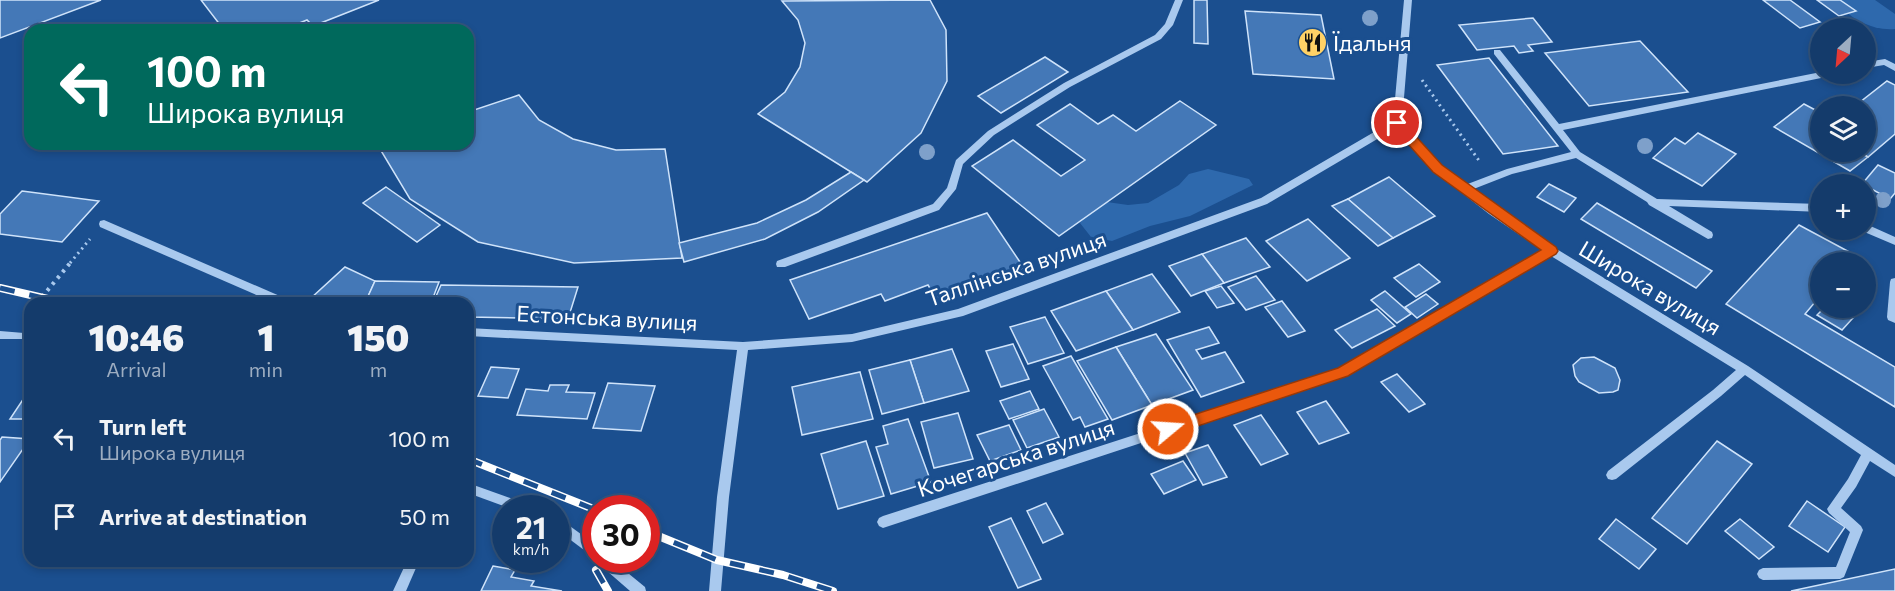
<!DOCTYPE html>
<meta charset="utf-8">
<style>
:root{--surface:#143b6b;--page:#214673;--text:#f1f3f6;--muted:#9dadc1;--line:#33557e}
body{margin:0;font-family:Commissioner,sans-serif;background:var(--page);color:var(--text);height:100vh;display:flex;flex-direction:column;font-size:22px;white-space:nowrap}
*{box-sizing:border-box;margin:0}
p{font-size:20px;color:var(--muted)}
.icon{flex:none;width:33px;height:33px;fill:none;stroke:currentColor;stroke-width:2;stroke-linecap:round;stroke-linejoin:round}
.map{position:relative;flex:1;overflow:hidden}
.sheet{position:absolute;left:24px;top:297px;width:450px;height:270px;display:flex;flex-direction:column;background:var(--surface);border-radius:18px;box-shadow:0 3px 9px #0003,0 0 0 2px var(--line)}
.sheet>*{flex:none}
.banner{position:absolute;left:24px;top:24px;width:450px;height:126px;border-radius:18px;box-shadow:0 3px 9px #0003,0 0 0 2px var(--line);background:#00695c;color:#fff;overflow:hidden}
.needle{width:39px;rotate:206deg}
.tools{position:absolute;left:1810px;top:18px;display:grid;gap:12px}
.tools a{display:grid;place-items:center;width:66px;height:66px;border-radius:50%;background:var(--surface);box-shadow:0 3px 9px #0003,0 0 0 2px var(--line);font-size:30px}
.speed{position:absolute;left:492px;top:495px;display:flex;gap:12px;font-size:30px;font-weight:700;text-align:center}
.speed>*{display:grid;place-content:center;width:78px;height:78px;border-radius:50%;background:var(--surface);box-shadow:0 3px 9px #0003,0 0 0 2px var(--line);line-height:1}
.speed small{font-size:15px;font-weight:400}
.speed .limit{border:9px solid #d22;background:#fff;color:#111}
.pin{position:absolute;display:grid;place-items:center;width:51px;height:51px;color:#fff;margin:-26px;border:3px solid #fff;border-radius:50%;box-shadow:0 2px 6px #0007}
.me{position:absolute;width:66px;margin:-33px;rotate:72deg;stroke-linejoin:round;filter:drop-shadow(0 0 4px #0008)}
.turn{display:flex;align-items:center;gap:21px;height:126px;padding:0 24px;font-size:27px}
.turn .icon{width:78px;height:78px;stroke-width:2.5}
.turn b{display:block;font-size:42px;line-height:51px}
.eta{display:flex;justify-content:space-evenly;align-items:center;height:102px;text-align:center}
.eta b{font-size:36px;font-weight:800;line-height:42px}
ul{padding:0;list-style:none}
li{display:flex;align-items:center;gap:18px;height:78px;padding:0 24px}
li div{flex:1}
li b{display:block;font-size:22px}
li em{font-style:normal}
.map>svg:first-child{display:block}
.green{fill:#2e69ad}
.building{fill:#4478b7;stroke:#cfe3fa;stroke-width:1.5}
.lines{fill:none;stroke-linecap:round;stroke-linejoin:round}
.path-far1{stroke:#a9c9ee;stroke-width:3;stroke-dasharray:2 4;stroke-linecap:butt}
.path{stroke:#a9c9ee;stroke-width:4;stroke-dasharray:3 5;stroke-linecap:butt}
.minor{fill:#a9c9ee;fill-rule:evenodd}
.rail-casing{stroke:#fff;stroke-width:8}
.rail{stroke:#1b4f8f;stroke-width:5;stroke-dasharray:15;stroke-linecap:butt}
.tree{fill:#7ea0ca}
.route{fill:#ea580c;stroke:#983908;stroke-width:1.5}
.labels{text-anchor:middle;stroke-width:6;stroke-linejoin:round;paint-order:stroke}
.poi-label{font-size:22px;fill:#fff;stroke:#1b4f8f;text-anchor:start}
.street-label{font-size:22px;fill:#fff;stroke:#1b4f8f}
</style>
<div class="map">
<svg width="1895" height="591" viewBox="0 0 1895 591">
<rect width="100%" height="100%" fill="#1b4f8f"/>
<g class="green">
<path d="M1837 0H1875L1895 14V29C1874 31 1847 19 1837 0Z"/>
<path d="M1208 169 1249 179 1253 185 1190 216 1150 226 1112 241 1091 237 1080 223 1089 209 1107 202 1128 205 1148 203 1179 185 1189 174Z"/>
</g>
<g class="building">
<path d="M0 0H101L0 38Z"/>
<path d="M201 0H379L313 26 307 20 282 30H224Z"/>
<path d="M930 0 946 30 947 81 921 133 867 182 758 114 785 92 800 67 805 43 798 20 782 1Z"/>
<path d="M1194 0H1207L1208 44 1194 43Z"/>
<path d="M1763 0H1790L1820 22 1800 28Z"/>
<path d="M1817 0H1840L1856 11 1839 16Z"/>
<path d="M1245 11 1321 15 1334 79 1253 74Z"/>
<path d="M1533 18 1552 42 1528 45 1533 51 1519 53 1514 46 1477 50 1459 25Z"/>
<path d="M1640 41 1688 92 1589 106 1545 53Z"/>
<path d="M1045 57 1068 72 1001 113 978 96Z"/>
<path d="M1489 58 1558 146 1503 154 1437 65Z"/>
<path d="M1887 81 1895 85V134L1868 157 1858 152H1866V106H1855Z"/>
<path d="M519 95 539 120 573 139 616 150 665 149 682 258 574 263 478 242 410 199 377 144H468V112Z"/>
<path d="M1180 101 1216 125 1059 236 972 166 1013 140 1061 176 1085 160 1037 125 1070 104 1098 124 1113 115 1136 131Z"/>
<path d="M1804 104 1821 113V152H1858L1868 157 1850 171 1774 127Z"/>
<path d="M1698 133 1736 154 1702 186 1653 158 1675 138 1685 144Z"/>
<path d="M1878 165 1895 173V193L1890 199 1862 184Z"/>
<path d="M851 172 864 180 818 212 765 239 684 262 679 243 757 223 806 200Z"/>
<path d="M1389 177 1435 216 1393 238 1348 199Z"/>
<path d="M1549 184 1576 198 1564 212 1537 197Z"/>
<path d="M386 187 440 225 417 242 363 203Z"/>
<path d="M22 191 99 201 62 242 0 234V214Z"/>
<path d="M1348 199 1393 238 1378 246 1332 206Z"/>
<path d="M1597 203 1712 271 1696 288 1581 219Z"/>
<path d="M987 213 1024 268 937 300 928 285 885 301 881 294 809 319 790 280Z"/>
<path d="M1308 219 1350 258 1307 281 1266 241Z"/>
<path d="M1799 225 1855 255 1849 262H1821V295L1805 314 1895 367V407L1726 304Z"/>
<path d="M1246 238 1270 267 1224 283 1202 254Z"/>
<path d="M1202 254 1224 283 1191 296 1169 266Z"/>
<path d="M1419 264 1440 282 1416 297 1394 278Z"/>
<path d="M345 267 375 281 365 303H320L310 299Z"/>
<path d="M1152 274 1180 312 1133 330 1106 291Z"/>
<path d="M1256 276 1275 300 1246 310 1228 287Z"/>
<path d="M375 281 439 282 431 303H365Z"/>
<path d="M441 285 578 287 568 319 468 317V303H433Z"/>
<path d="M1221 286 1234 303 1217 308 1205 291Z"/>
<path d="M1106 291 1133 330 1076 351 1051 311Z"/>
<path d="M1385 291 1411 314 1397 323 1371 300Z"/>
<path d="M1426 294 1438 304 1417 318 1405 307Z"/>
<path d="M1282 301 1305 331 1288 337 1265 307Z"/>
<path d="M1824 308H1862L1842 330 1817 315Z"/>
<path d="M1377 309 1395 326 1352 348 1335 330Z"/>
<path d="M1045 317 1064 353 1028 364 1010 327Z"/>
<path d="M1209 327 1219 343 1196 350 1202 359 1225 352 1244 382 1201 397 1167 340Z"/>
<path d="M1156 334 1193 390 1152 405 1116 347Z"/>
<path d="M1013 344 1029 379 1001 387 986 351Z"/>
<path d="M1116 347 1152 405 1112 420 1077 361Z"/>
<path d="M952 349 969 391 924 403 910 360Z"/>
<path d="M1071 356 1108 419 1085 427 1080 417 1073 420 1043 366Z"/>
<path d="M1594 357 1615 368 1620 380 1618 390 1613 392 1599 393 1579 382 1575 376 1573 365 1581 358Z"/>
<path d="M910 360 924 403 882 414 869 370Z"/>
<path d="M491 367 519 369 508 398 478 396Z"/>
<path d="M860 372 873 419 802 435 792 387Z"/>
<path d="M1397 374 1425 404 1409 412 1381 382Z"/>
<path d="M608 383 655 386 641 431 593 428Z"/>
<path d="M550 385H569L566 392 595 393 587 419 517 415 526 389 548 391Z"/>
<path d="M30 389V419H10Z"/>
<path d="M1030 391 1039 409 1009 419 1000 401Z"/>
<path d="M1326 401 1349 433 1319 444 1297 412Z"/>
<path d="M1044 409 1059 437 1027 448 1013 420Z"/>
<path d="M958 413 973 459 934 468 921 422Z"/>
<path d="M1261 415 1288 454 1261 465 1234 425Z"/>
<path d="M908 419 931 482 891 494 876 447 888 444 883 426Z"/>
<path d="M1009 425 1021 450 990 461 977 435Z"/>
<path d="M2 437 30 439 0 482V440Z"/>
<path d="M866 441 884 496 838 509 821 454Z"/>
<path d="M1717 441 1752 464 1687 544 1652 518Z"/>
<path d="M1208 445 1227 477 1203 485 1185 453Z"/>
<path d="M1183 461 1196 480 1164 494 1151 474Z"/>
<path d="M1807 501 1845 527 1828 552 1789 526Z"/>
<path d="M1046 503 1063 534 1043 543 1027 511Z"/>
<path d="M1011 518 1041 579 1018 588 989 527Z"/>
<path d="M1616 519 1656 549 1639 569 1599 539Z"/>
<path d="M1740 519 1774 547 1759 559 1725 531Z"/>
<path d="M493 566 515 570 511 577 534 581 531 586 562 591H481Z"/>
<path d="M1895 569V591H1791Z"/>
</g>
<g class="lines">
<g class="path-far1">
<path d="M1422 80 1480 162"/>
<path d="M70 263 90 239"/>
</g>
<path class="path" d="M37 303 71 262"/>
<g class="minor">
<path d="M1175 0H1183L1173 25 1161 39 1070 87 994 135 963 164 956 189 939 210 785 267H777L776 264 777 261 933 204 947 188 956 160 988 131 1064 83 1155 35 1165 24Z"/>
<path d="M1404 0H1412L1402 122 1440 167 1465 185 1507 169 1571 152 1494 54V50H1500L1559 124 1821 72V74H1830L1829 76 1826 77 1563 130 1580 152 1657 199 1821 204V212L1669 206 1712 232 1713 235 1712 238 1708 239 1649 205 1647 202 1576 158 1512 174 1471 190 1555 248 1748 366 1895 465V477L1870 461 1856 487 1841 508 1861 526 1863 530 1844 577 1840 579 1763 580 1759 578 1757 574 1759 570 1763 568 1836 567 1850 532 1829 513 1827 509 1848 479 1861 455 1745 375 1721 396 1616 479 1612 480 1608 479 1606 475 1608 471 1713 390 1736 370 1551 256 1347 375 883 528 879 526 877 522 879 518 883 516 1339 369 1543 251 1489 214 1434 171 1396 128 1267 204 963 316 852 342 748 350 729 497 721 591H709L717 497 737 350 468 336V328L743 342 852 334 958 309 1261 198 1393 121Z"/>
<path d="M1885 59 1895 64V71L1884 65 1866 68V62Z"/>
<path d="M104 220 289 300 290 303H275L100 227 99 224 100 221Z"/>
<path d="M1866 224 1895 237V245L1862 231 1866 230Z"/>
<path d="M1895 278V323L1888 320 1887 317 1890 282 1891 279Z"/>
<path d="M0 331 24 333 25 336 24 339H0Z"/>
<path d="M468 483 527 504 529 508H509L468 493Z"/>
<path d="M556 516 596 545V559L556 529Z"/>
<path d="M597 560H612L645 587 646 591H630L599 564Z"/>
<path d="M407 561H419L406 591H393Z"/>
</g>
<defs>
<g id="rail">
<path d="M0 288 65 303"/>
<path d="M468 459 596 510"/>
<path d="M646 531 717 560 783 575 833 591"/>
<path d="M596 570 608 591"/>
</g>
</defs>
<use href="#rail" class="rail-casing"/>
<use href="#rail" class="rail"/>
</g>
<g class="tree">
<circle cx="1370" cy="18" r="8"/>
<circle cx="1645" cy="146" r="8"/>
<circle cx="927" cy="152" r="8"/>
<circle cx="1883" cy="200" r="8"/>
</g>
<path class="route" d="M1397 119 1401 120 1442 165 1556 247 1558 251 1556 254 1348 376 1168 436 1162 434 1160 429 1162 425 1338 368 1541 250 1433 172 1392 126V120Z"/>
<defs>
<symbol id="restaurant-disc" viewBox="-11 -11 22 22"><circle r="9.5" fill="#ffd166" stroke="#1b4f8f"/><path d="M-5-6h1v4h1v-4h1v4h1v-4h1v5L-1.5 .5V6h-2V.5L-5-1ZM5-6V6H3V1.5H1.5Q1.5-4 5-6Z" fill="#111"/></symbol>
</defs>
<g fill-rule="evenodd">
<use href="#restaurant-disc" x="1296" y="26" width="33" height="33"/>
</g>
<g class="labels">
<g class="poi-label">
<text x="1333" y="51">Їдальня</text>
</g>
<g class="street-label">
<text transform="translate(1016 269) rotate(-19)" y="8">Таллінська вулиця</text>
<text transform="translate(1650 288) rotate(31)" y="8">Широка вулиця</text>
<text transform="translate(607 318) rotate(3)" y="8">Естонська вулиця</text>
<text transform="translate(1016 458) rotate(-18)" y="8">Кочегарська вулиця</text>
</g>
</g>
</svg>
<div class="tools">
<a><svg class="needle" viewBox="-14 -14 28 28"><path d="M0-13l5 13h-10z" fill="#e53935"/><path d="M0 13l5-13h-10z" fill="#9dadc1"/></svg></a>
<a><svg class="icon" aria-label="layers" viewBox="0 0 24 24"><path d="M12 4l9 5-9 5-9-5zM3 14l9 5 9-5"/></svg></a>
<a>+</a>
<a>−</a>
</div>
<div class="speed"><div>21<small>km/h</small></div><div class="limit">30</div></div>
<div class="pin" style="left:1397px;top:123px;background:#d93025"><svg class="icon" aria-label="arrive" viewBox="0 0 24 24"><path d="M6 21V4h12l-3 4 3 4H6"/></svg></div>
<svg class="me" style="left:1168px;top:429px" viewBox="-20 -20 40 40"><circle r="17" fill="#ea580c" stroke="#fff" stroke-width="3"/><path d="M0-11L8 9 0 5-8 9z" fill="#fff"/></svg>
<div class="banner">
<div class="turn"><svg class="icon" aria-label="left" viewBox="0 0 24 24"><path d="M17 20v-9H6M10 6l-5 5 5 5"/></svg><div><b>100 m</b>Широка вулиця</div></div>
</div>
<section class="sheet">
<div class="eta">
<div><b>10:46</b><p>Arrival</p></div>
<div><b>1</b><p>min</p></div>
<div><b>150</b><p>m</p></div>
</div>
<ul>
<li><svg class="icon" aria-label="left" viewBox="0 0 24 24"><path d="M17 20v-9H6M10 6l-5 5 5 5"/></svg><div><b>Turn left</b><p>Широка вулиця</p></div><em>100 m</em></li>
<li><svg class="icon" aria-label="arrive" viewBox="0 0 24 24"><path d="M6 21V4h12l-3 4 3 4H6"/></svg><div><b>Arrive at destination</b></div><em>50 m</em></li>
</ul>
</section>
</div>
